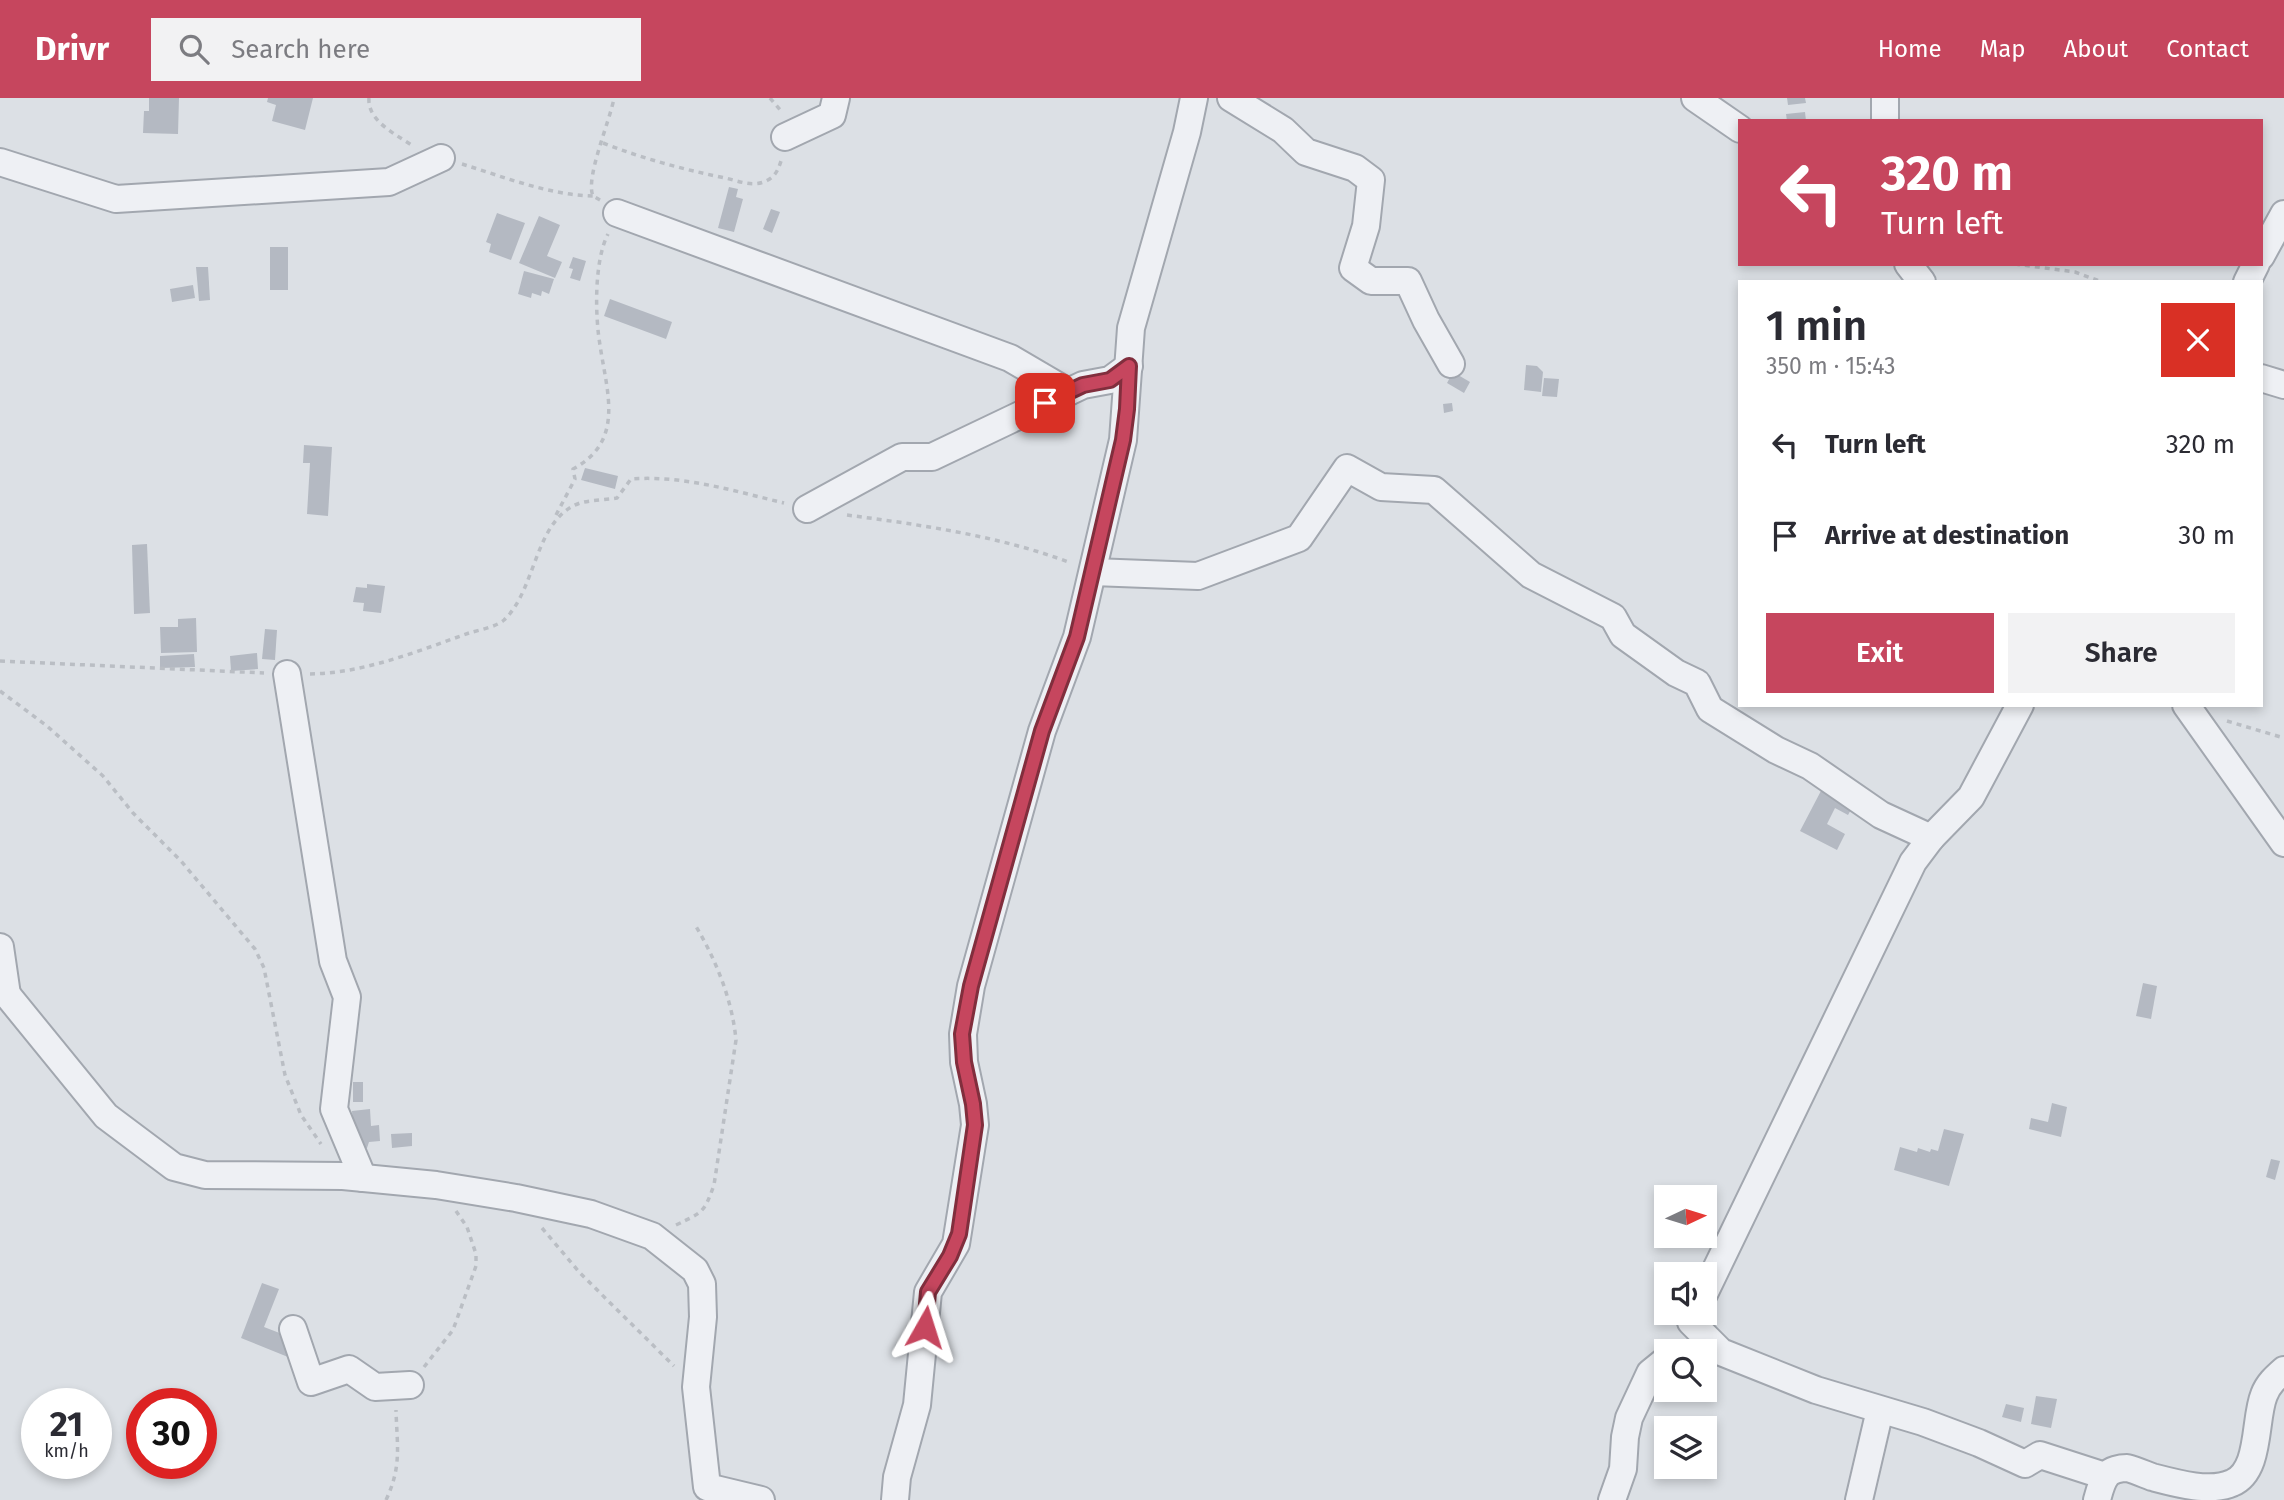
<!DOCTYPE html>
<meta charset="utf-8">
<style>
:root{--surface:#fff;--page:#f2f2f3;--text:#2b2b33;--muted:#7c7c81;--accent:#c6465e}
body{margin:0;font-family:"Fira Sans",sans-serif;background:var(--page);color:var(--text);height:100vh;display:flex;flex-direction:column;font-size:26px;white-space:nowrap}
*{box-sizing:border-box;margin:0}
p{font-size:23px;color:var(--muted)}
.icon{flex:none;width:38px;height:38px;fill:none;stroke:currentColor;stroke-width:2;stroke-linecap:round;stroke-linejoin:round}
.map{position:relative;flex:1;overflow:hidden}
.drawer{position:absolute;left:1738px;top:182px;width:525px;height:427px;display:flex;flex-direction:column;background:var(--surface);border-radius:0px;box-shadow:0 4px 10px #0003}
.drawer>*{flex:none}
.top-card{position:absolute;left:1738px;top:21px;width:525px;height:147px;border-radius:0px;box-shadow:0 4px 10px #0003;background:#c6465e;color:#fff;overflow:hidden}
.needle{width:46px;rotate:86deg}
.buttons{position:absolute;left:1654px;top:1087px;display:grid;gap:14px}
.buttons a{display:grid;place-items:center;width:63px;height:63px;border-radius:0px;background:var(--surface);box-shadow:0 4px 10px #0003;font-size:35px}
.speed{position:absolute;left:21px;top:1290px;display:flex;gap:14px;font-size:35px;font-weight:700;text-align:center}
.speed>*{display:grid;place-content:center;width:91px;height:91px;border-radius:50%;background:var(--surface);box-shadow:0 4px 10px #0003;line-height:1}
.speed small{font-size:18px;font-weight:400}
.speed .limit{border:10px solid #d22;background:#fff;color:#111}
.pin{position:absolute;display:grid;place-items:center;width:60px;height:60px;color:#fff;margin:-30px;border-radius:14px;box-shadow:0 4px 10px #0006}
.me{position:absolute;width:77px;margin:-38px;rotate:6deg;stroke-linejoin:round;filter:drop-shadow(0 0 5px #0008)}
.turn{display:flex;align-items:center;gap:24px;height:147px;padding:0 28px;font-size:32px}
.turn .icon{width:91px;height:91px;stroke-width:2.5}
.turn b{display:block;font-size:49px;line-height:60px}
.round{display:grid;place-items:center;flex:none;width:74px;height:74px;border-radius:0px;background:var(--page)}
.head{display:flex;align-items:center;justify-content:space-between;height:119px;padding:0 28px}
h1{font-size:42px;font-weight:600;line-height:52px}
.action{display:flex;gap:14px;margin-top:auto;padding:14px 28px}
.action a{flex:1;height:80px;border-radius:0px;background:var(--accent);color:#fff;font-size:28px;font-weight:600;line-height:80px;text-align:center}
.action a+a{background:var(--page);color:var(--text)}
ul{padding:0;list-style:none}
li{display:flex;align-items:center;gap:21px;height:91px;padding:0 28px}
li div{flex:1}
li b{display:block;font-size:26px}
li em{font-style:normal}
header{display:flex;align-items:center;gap:42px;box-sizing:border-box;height:98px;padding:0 35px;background:var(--accent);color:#fff}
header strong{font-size:33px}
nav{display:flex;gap:38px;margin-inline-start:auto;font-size:24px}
.search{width:490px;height:63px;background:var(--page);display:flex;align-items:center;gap:18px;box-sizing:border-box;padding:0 24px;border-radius:0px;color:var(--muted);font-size:26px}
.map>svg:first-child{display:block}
.building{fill:#b4b9c2}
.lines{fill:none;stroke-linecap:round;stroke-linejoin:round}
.minor-casing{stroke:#a2a7af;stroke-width:30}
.path{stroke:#babec4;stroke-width:3.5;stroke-dasharray:5 5;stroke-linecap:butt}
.minor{stroke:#eef0f4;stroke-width:26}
.route-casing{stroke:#812e3d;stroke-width:18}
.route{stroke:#c6465e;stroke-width:12}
</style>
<header>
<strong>Drivr</strong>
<div class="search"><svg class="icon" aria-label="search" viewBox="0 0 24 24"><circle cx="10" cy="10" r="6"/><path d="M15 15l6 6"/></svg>Search here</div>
<nav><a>Home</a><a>Map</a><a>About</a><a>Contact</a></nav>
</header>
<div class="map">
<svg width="2284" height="1402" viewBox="0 0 2284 1402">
<rect width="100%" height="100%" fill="#dce0e5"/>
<g class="building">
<path d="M149 0H179L178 36 143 35 144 13H149Z"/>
<path d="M268 0H313L305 32 272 23 276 7 267 4Z"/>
<path d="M1787 0H1805L1806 5 1788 7Z"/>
<path d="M1805 14 1806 23H1787L1786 16Z"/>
<path d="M729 89 738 91 736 99 743 101 734 134 718 130Z"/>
<path d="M771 111 780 114 772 135 763 131Z"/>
<path d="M497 115 525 125 511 162 489 154 491 146 486 144Z"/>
<path d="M539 118 560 127 547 158 562 164 555 180 519 165Z"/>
<rect x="270" y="149" width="18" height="43"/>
<path d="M573 159 586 163 580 183 570 180 573 171 569 170Z"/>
<path d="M196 169H208L210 202 199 203Z"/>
<path d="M524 173 554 181 549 196 542 193 541 198 532 195 531 200 518 196Z"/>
<path d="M193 187 195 200 172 204 170 191Z"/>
<path d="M610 201 672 224 666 241 604 218Z"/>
<path d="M1526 267 1537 268 1543 274 1541 294 1524 292Z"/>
<path d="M1453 274 1470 284 1464 295 1447 285Z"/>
<path d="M1544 280 1559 281 1557 299 1542 298Z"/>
<path d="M1452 305 1453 313 1444 315 1443 306Z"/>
<path d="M304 347 332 349 328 418 307 416 310 365H303Z"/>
<path d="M585 370 618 378 615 391 581 382Z"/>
<path d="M147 446 150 515 134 516 132 447Z"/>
<path d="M367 486 385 488 381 515 363 513 364 505 353 504 356 489 367 490Z"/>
<path d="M196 520 197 554 161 555 160 529H178V521Z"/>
<path d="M265 531 277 532 275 562 262 561Z"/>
<path d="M257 555 258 571 231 573 230 558Z"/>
<path d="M194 556 195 569 160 570V558Z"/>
<path d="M1823 689 1854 706 1848 717 1835 710 1827 726 1845 736 1837 752 1800 733Z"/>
<path d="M2143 885 2157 888 2151 921 2136 918Z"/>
<rect x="353" y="984" width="10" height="20"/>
<path d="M2052 1005 2067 1009 2061 1039 2029 1031 2031 1020 2048 1024Z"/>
<path d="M370 1011 371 1028 379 1027 380 1043 369 1044 367 1050 355 1051 352 1013Z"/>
<path d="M1944 1031 1964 1036 1949 1088 1894 1072 1900 1049 1917 1054 1918 1050 1930 1054 1931 1051 1938 1053Z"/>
<path d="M412 1035V1048L392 1050 391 1036Z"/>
<path d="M2271 1061 2280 1063 2275 1082 2266 1079Z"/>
<path d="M262 1185 279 1191 264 1229 295 1241 288 1259 241 1240Z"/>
<path d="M2036 1298 2057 1301 2051 1330 2031 1326Z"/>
<path d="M2006 1306 2024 1310 2021 1324 2002 1319Z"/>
</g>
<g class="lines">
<defs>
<g id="minor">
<path d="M1231 0 1283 32 1306 54 1355 70 1371 82 1366 128 1353 170 1371 183H1408L1426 222 1451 266"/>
<path d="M1695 0 1740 31"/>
<path d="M1885 23V0"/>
<path d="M785 39 832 17 836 0"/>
<path d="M0 64 116 101 389 84 441 60"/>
<path d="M617 115 1010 260 1068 294"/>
<path d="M2261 158 2284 116"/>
<path d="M1908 166 1922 184"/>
<path d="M2247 184 2256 166"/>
<path d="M2261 280 2284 287"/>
<path d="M807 411 902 359H932L1083 287 1110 282 1129 268"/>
<path d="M1093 474 1198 478 1299 440 1347 370 1381 389 1434 392 1531 477 1613 519 1623 537 1676 575 1697 585 1710 611 1776 652 1810 668 1881 717 1931 740"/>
<path d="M287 576 333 863 347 899 334 1011 363 1080"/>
<path d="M2186 607 2284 745"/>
<path d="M0 849 7 897"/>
<path d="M0 888 106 1018 174 1069 205 1077 343 1078 436 1087 516 1100 591 1116 652 1138 695 1172 702 1186 703 1219 696 1289 707 1389 761 1402"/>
<path d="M1704 1196 1913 764 1931 740 1971 699 2020 607"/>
<path d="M1691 1224 1721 1254 1816 1292 1923 1324 1979 1345 2025 1366 2040 1357 2105 1378"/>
<path d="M293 1231 311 1284 349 1271 375 1289 410 1287"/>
<path d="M895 1402 897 1379 917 1307 928 1194 956 1146 975 1027 973 1006 964 964 963 936 971 888 1042 633 1077 539 1123 342 1131 230 1187 34 1194 0"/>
<path d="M1612 1402 1623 1371 1625 1339 1629 1320 1650 1275 1666 1262"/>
<path d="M1859 1402 1880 1312"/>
<path d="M2097 1402C2099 1394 2102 1383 2107 1377 2111 1372 2120 1370 2127 1370 2135 1372 2144 1376 2152 1379 2175 1385 2210 1395 2232 1385 2261 1373 2254 1321 2264 1297 2268 1286 2276 1279 2284 1272"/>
</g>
</defs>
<use href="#minor" class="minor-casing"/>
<g class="path">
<path d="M369 0C367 23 397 37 413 48"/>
<path d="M770 0 782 14"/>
<path d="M603 45C644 61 682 71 725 80 739 83 754 90 768 82 777 77 779 69 782 60"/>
<path d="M462 66C504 79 549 97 593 98"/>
<path d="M600 102 593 98C585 80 610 23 614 0"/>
<path d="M2015 166 2075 174 2102 184"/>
<path d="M556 417 575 381 573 371C625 343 607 295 600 247 595 218 594 163 608 136"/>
<path d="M847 417C922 427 1000 438 1071 465"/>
<path d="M0 563 264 575"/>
<path d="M310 576C365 575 418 553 469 535 479 532 496 529 504 522 537 491 534 421 580 405 591 402 605 402 617 400L631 381C683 377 734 393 784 405"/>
<path d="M0 593 47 628 103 678 133 715 181 763 255 851 264 870 285 977 301 1017 321 1046"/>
<path d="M2227 623 2284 640"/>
<path d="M676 1127C703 1114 704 1115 714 1087L736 942C732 900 715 860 694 825"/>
<path d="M542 1130 580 1175 674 1268"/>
<path d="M424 1269 453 1232 476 1168V1156L467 1129 456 1113"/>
<path d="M386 1402C402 1368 397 1348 396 1312"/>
</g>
<use href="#minor" class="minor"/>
</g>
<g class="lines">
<defs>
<path id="route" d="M925 1229 928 1194 950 1158 959 1136 975 1027 973 1006 964 964 962 936 971 888 1042 633 1077 539 1123 342 1127 311 1129 268 1110 282 1083 287 1045 305"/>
</defs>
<use href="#route" class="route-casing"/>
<use href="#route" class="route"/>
</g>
</svg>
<div class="buttons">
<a><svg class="needle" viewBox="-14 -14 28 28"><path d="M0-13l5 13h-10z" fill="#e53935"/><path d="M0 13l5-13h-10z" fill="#7c7c81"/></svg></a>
<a><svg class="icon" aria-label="sound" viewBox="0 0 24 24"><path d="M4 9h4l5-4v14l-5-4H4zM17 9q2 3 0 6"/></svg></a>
<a><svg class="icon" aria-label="search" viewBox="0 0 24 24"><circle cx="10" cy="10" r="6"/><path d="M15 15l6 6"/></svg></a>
<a><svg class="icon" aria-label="layers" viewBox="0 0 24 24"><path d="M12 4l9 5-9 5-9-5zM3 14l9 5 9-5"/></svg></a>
</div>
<div class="speed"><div>21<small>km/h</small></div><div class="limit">30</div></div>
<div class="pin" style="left:1045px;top:305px;background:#d93025"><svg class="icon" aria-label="arrive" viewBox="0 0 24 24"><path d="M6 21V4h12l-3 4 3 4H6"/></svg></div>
<svg class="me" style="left:925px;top:1229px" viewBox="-20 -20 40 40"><path d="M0-17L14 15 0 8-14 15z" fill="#c6465e" stroke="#fff" stroke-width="4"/></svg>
<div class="top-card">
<div class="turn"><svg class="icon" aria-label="left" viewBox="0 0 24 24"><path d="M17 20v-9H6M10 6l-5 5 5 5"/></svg><div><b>320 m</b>Turn left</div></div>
</div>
<section class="drawer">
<div class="head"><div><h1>1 min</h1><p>350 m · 15:43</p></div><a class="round" style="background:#d93025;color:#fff"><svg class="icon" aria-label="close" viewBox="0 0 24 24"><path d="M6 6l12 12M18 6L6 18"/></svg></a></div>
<ul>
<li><svg class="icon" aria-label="left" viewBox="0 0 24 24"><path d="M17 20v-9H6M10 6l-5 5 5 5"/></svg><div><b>Turn left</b></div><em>320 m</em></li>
<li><svg class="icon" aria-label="arrive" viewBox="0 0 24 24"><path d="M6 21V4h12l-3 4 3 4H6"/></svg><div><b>Arrive at destination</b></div><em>30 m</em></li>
</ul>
<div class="action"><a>Exit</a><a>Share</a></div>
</section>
</div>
